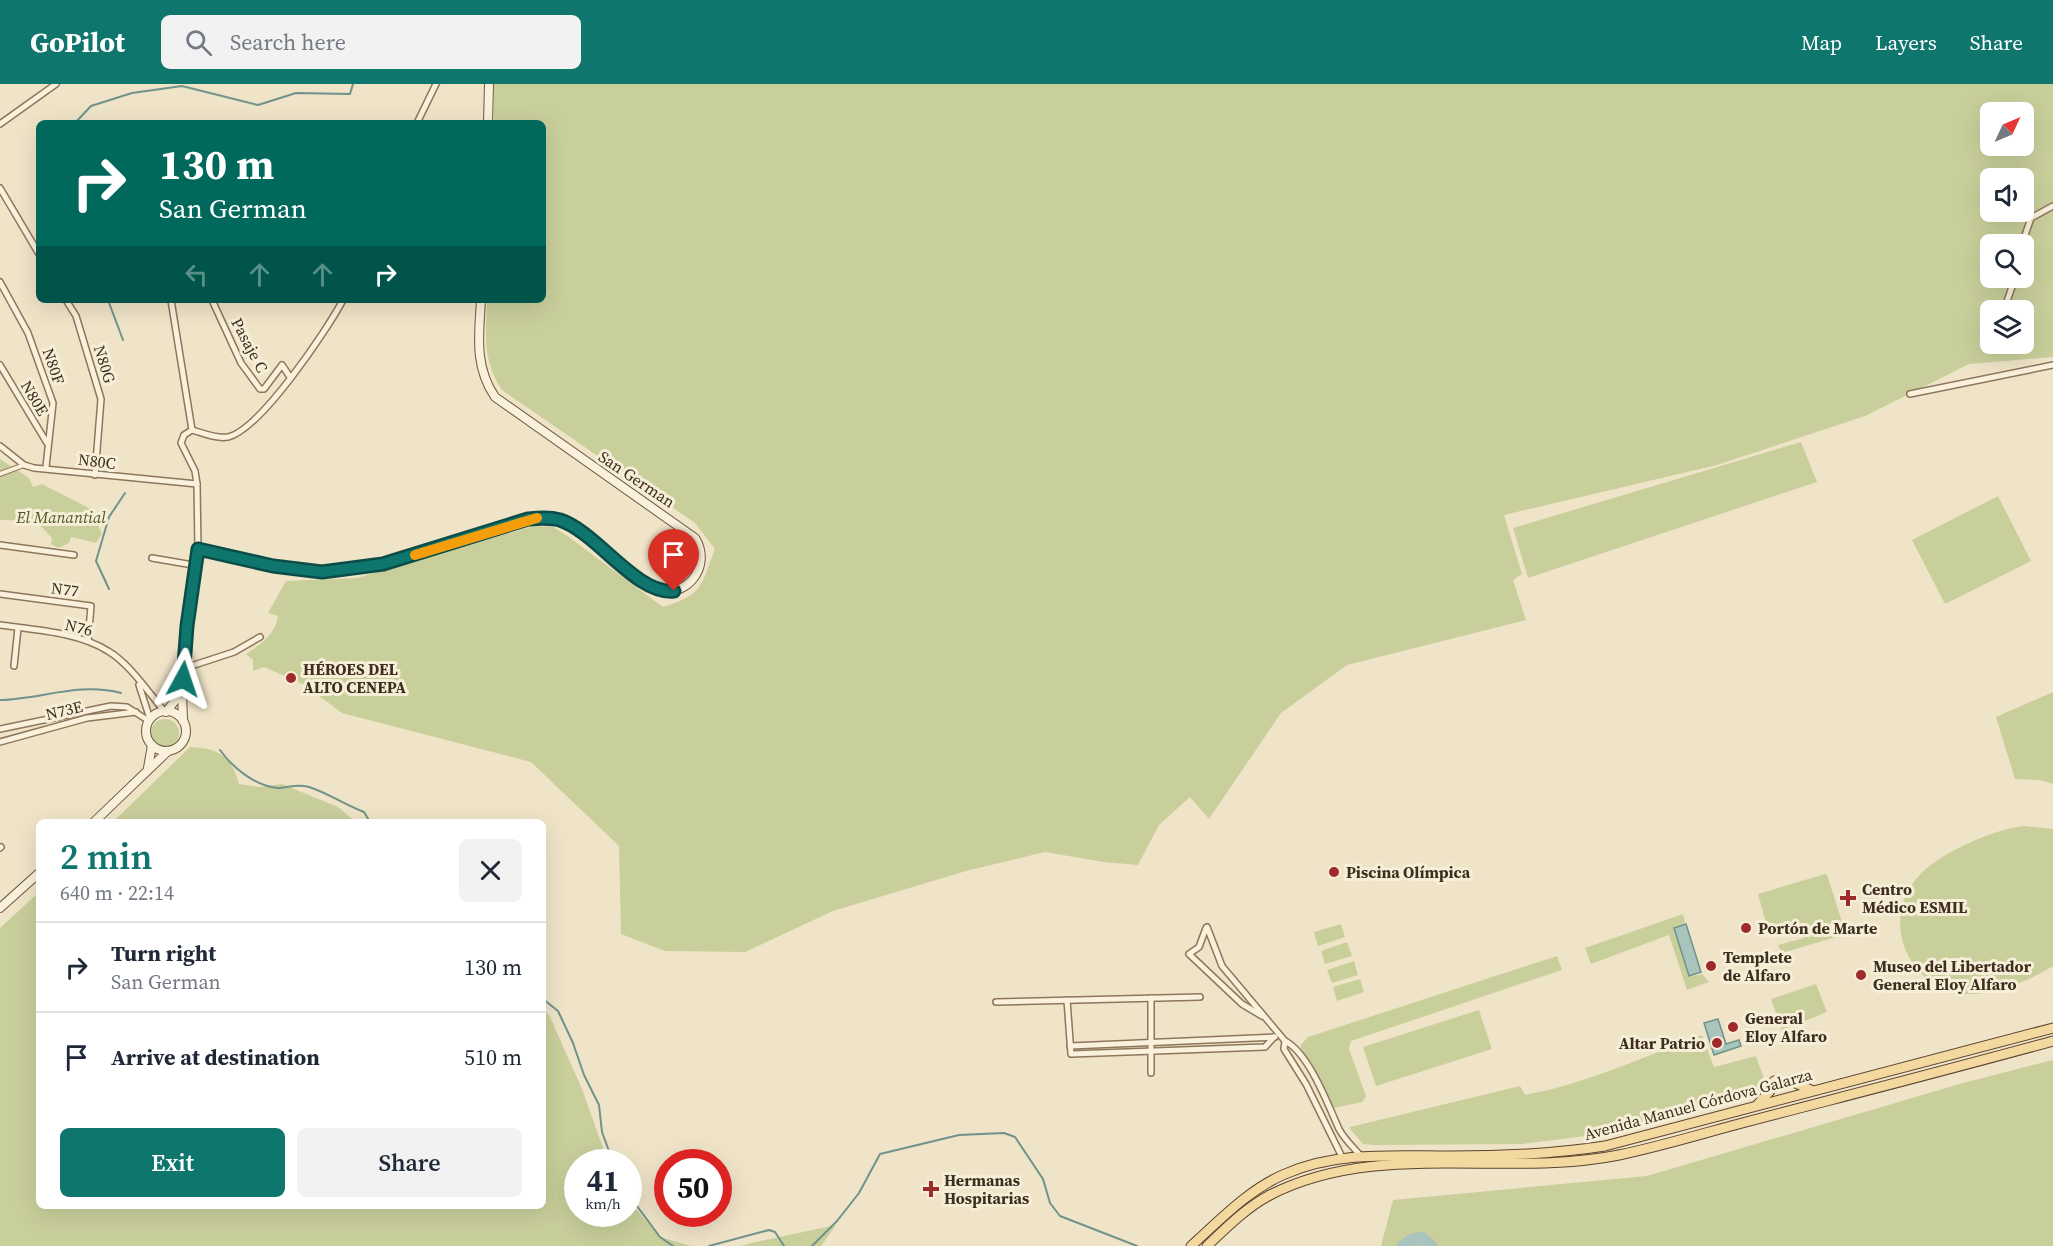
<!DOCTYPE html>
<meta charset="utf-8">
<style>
:root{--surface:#fff;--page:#f2f2f3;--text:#1f2937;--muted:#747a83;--line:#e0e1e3;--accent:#0f766e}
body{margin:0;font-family:"Source Serif 4",serif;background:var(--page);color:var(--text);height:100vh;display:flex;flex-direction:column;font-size:22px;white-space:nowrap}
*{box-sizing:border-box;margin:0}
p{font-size:20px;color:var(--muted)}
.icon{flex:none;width:33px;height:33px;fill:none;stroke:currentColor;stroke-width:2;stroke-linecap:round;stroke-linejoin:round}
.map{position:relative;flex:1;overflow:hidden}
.details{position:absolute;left:36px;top:735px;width:510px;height:390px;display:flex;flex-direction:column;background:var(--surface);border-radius:9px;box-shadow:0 6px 24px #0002}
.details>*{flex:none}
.hud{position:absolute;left:36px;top:36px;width:510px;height:183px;border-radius:9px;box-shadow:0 6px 24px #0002;background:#00695c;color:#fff;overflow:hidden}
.needle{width:39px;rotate:46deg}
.tools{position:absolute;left:1980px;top:18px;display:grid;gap:12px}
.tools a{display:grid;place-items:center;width:54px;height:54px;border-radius:9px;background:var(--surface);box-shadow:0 6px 24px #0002;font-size:30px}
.speed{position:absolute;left:564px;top:1065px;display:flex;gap:12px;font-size:30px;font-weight:700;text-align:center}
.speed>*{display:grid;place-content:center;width:78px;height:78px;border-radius:50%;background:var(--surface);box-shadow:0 6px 24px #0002;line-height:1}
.speed small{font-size:15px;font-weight:400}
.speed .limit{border:9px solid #d22;background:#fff;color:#111}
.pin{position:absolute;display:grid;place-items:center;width:51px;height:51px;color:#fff;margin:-62px -26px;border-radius:50% 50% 50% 0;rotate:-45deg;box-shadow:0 0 6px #0007}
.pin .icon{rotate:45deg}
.me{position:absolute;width:66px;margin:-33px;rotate:5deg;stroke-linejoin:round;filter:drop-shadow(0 0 4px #0008)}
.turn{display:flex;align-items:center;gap:21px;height:126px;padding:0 24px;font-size:27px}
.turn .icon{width:78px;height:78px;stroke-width:2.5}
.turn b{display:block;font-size:42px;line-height:51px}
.lanes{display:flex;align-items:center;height:57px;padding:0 24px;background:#0003;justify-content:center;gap:30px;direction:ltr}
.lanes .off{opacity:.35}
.round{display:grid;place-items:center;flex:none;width:63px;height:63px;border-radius:9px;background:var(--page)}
.summary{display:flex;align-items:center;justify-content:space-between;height:102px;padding:0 24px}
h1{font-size:36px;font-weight:600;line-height:45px;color:var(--accent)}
.cta{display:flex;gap:12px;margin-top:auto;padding:12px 24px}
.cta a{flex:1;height:69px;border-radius:9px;background:var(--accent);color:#fff;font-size:24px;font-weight:600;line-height:69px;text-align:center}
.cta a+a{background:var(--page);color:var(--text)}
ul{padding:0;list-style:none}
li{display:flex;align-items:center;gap:18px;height:90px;padding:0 24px;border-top:2px solid var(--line)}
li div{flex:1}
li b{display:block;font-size:22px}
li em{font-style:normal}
header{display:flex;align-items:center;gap:36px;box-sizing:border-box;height:84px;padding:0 30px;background:var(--accent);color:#fff}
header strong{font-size:28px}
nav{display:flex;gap:33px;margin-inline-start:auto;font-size:21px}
.search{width:420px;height:54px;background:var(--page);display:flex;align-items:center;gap:15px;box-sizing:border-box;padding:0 21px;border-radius:9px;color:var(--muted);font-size:22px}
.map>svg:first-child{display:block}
.green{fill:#c9cf9b;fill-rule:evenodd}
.water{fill:#a9c4bc;stroke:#6f938a;stroke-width:1.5}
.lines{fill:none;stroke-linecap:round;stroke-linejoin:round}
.stream{stroke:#6f938a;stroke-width:2}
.river{stroke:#a9c4bc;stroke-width:12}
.pedestrian-casing{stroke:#8d765c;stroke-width:6}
.minor-casing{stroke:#8d765c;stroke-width:8}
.secondary-casing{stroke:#6f573f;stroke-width:10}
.primary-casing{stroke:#5b4430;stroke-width:11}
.pedestrian{stroke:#faf1dc;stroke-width:4}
.minor{stroke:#faf1dc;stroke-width:5}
.secondary{stroke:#faf1dc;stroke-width:8}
.primary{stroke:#f3d9a0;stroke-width:9}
.route-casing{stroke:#0a4d48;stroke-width:15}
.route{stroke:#0f766e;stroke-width:10}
.slow{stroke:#f59e0b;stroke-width:10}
.poi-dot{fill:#9e2a2b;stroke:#f7eed8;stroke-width:2}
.labels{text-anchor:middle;stroke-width:6;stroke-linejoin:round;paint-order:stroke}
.street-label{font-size:16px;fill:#3d2e20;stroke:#f7eed8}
.park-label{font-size:16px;font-style:italic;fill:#4d5a26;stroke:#f7eed8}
.poi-label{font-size:16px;font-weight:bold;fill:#3d2e20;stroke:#f7eed8;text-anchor:start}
</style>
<header>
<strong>GoPilot</strong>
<div class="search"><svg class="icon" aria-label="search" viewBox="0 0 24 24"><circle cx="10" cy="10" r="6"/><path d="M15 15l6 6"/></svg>Search here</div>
<nav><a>Map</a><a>Layers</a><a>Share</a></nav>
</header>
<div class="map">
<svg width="2053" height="1162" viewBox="0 0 2053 1162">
<rect width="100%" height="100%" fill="#f0e4c8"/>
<g class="green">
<path d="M494 0H2053V273L1969 280 1865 332 1717 381 1504 431 1522 490 1513 496 1526 536 1347 581 1281 629 1209 735 1190 713 1159 741 1138 781 1103 778 1045 768 966 787 833 827 745 868 665 867 621 850 619 762 531 678 342 629 303 600 264 583 253 587V576L246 570C261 560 275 551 278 532L268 529 286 497 357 494 534 442 553 443 566 451 663 523C703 511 701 502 715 465L695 439 502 306C482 277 486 250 487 216H543V39H494ZM1990 28H2024V62H1990ZM1990 94H2024V128H1990ZM1990 160H2024V194H1990ZM1990 226H2024V260H1990Z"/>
<path d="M1801 358 1817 398 1528 494 1513 444Z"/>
<path d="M0 375 29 394 33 403 42 400 91 425 102 450 96 459 71 453 69 459 59 464 51 460 52 454 36 437 0 436Z"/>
<path d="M1998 412 2031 477 1945 520 1912 456Z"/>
<path d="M2053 608V700L2040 696 2015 695 1996 633Z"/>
<circle cx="165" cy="649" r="14"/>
<path d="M190 663C219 664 232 673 239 700L260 703 282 700 338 723 356 738H113Z"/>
<path d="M2025 742 2053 745V882C2026 898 1991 914 1958 909 1910 901 1884 843 1911 802 1924 782 1947 769 1969 759 1987 751 2005 744 2025 742Z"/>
<path d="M1825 790 1827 791 1846 850 1782 869 1778 861 1804 854 1799 838 1768 846 1758 810Z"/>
<path d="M39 808V1122H543V925L549 931 582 1005 608 1078H578V1130H628L629 1117 660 1153 691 1162H0V844Z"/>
<path d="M1683 830 1685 839 1674 843 1689 893 1702 890 1709 898 1687 906 1669 851 1591 880 1585 864Z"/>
<path d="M1341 840 1345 853 1318 862 1314 848Z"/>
<path d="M1347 858 1352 872 1325 880 1321 867Z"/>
<path d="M1557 872 1562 886 1351 957 1349 965 1366 1012 1362 1018 1334 1024 1300 962 1308 953Z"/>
<path d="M1354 877 1358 891 1332 899 1327 886Z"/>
<path d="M1360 895 1364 908 1337 917 1333 903Z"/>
<path d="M1816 900 1827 928 1782 946 1771 915Z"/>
<path d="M1479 926 1492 965 1376 1002 1363 963Z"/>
<path d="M1702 951 1714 983 1756 972 1764 995 1760 1008 1618 1048 1522 1060 1373 1061 1363 1060 1350 1045V1043L1520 1002 1525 1011C1588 999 1643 973 1702 951Z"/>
<path d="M2053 976V1162H1381L1393 1116 1647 1092 1963 999Z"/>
<path d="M836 1141 821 1162H741L751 1159Z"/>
</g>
<g class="water">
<path d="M1686 840 1701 888 1689 892 1674 844Z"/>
<path d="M1718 935 1726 960 1739 956 1741 962 1714 971 1704 939Z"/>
</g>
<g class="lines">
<g class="stream">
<path d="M75 39 91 22 132 9 182 2 258 21 296 9 350 10 353 0"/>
<path d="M108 216 123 256"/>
<path d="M109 505 96 477 109 433 125 409"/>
<path d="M0 616C41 615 79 598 121 609"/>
<path d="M220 666C232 683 255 702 277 704 288 704 297 699 309 703 328 709 345 721 364 728L370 738"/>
<path d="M543 915 558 927 573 959 584 991 599 1021 602 1048 613 1078"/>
<path d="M628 1110 660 1153 673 1162"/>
<path d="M709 1162 769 1146 775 1148 784 1162"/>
<path d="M812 1162 837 1137 859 1109 880 1070 959 1051 1004 1049 1015 1053 1043 1095 1050 1119 1060 1132 1137 1162"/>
</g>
<path class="river" d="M1403 1162 1412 1156 1422 1154 1431 1162"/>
<defs>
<path id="pedestrian" d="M0 390 24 381"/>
<g id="minor">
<path d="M417 39 436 0"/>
<path d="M0 40 56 0"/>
<path d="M0 104 39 170"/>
<path d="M2022 160 2031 134 2053 122"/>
<path d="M0 198 28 249 53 319 46 383"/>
<path d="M66 216 76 232 101 315 95 391"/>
<path d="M171 216 192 346"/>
<path d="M212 216 241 279 260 305H264L282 281 290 293"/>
<path d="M2004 226 2015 194"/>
<path d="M1988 254 1990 244"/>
<path d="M0 281 47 359"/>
<path d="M1910 310 2053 281"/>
<path d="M0 362 24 381 34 384 197 400"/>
<path d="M0 461 74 471"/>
<path d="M198 465 197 400 195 387 181 359 184 351 192 346C203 349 216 355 228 353 260 346 327 246 343 216"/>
<path d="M152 474 193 481"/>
<path d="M0 510 91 522 88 557"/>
<path d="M0 541C34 546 78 548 108 567 130 580 148 608 165 628"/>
<path d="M14 582 18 544"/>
<path d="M185 584 234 568 260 553"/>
<path d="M139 601 150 635"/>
<path d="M0 645 111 622 127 623 149 637"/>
<path d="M0 658 87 634 136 628"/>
<path d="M0 764 1 763"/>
<path d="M1207 843 1222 882 1285 957C1309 969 1328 1021 1339 1045 1344 1055 1353 1063 1360 1071"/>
<path d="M1206 844 1199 863 1189 870 1242 920 1262 932"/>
<path d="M1151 914V989"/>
<path d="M1067 916 1071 970 1265 963 1274 953"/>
<path d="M996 918 1200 913"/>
<path d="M1285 957 1284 965 1306 1000 1342 1073"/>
<path d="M1070 962 1275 953"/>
</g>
<g id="secondary">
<path d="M488 39 489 0"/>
<circle cx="166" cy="647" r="20"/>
<path d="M166 628 181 609"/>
<path d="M183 637 182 607 187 542 198 465 273 482 322 488 383 481 528 435 546 433 563 437 658 507C689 513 712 481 695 454L495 313C474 282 479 251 481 216"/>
<path d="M148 684 152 661"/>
<path d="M94 738 168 667"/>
<path d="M0 824 39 789"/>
</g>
<g id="primary">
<path d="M1791 997 1811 1006"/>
<path d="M1758 1020 1770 1007 1774 997"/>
<path d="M1191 1162C1220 1136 1249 1105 1285 1090 1338 1067 1394 1072 1451 1072 1502 1072 1554 1070 1605 1062L2053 944"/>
<path d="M1207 1162C1226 1144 1247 1123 1270 1111 1377 1056 1505 1094 1619 1071 1662 1062 1704 1049 1746 1038 1849 1011 1951 985 2053 957"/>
</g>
</defs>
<use href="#pedestrian" class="pedestrian-casing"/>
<use href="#minor" class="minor-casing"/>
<use href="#secondary" class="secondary-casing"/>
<use href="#primary" class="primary-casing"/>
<use href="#pedestrian" class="pedestrian"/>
<use href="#minor" class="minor"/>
<use href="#secondary" class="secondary"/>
<use href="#primary" class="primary"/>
</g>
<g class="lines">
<defs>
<path id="route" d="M183 595 187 542 198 465 273 482 322 488 383 480 528 435C539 434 549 433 560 436 597 448 636 511 674 507"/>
</defs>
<use href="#route" class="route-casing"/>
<use href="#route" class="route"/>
<path class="slow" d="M415 471 537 434"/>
</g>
<g class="poi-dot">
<circle cx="291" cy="594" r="6"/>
<circle cx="1334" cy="788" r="6"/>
<path d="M1845 805h6v6h6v6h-6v6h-6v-6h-6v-6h6z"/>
<circle cx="1746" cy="844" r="6"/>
<circle cx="1711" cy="882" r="6"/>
<circle cx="1861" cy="891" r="6"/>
<circle cx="1733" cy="943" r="6"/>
<circle cx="1717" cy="959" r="6"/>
<path d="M928 1096h6v6h6v6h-6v6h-6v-6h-6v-6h6z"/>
</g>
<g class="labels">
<g class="street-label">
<text transform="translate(250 261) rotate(62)" y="6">Pasaje C</text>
<text transform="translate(105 280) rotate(73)" y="6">N80G</text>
<text transform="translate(54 282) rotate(71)" y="6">N80F</text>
<text transform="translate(35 314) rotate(59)" y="6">N80E</text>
<text transform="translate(97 377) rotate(7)" y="6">N80C</text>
<text transform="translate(637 395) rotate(34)" y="6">San German</text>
<text transform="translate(65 505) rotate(7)" y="6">N77</text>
<text transform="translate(79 543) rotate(14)" y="6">N76</text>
<text transform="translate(64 626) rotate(-14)" y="6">N73E</text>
<text transform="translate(1698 1020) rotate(-15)" y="6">Avenida Manuel Córdova Galarza</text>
</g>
<g class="park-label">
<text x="61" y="439">El Manantial</text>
</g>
<g class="poi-label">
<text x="303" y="591">HÉROES DEL<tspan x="303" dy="18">ALTO CENEPA</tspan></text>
<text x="1346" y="794">Piscina Olímpica</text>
<text x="1862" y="811">Centro<tspan x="1862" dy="18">Médico ESMIL</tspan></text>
<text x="1758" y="850">Portón de Marte</text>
<text x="1723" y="879">Templete<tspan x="1723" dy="18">de Alfaro</tspan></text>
<text x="1873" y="888">Museo del Libertador<tspan x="1873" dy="18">General Eloy Alfaro</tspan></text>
<text x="1745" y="940">General<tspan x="1745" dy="18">Eloy Alfaro</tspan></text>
<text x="1705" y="965" text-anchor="end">Altar Patrio</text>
<text x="944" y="1102">Hermanas<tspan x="944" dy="18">Hospitarias</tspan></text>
</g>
</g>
</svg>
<div class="tools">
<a><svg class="needle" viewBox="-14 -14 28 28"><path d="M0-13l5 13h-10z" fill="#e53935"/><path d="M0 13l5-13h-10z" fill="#747a83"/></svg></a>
<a><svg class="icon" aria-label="sound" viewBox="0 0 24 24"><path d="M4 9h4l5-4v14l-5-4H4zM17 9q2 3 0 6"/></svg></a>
<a><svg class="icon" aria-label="search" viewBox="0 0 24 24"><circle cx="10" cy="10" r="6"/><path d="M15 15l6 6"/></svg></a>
<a><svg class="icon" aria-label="layers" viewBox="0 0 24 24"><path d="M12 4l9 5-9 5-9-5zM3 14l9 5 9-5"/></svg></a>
</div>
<div class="speed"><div>41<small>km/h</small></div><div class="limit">50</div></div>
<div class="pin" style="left:674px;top:507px;background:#d93025"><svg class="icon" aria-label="arrive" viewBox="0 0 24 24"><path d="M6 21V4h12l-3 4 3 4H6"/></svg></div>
<svg class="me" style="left:183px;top:595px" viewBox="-20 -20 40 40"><path d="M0-17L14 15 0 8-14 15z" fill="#0f766e" stroke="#fff" stroke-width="4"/></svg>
<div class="hud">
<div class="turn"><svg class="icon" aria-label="right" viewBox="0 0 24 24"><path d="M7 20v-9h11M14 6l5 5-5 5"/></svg><div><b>130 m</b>San German</div></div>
<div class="lanes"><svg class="icon off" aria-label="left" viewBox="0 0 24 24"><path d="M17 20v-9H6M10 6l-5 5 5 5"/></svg><svg class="icon off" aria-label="ahead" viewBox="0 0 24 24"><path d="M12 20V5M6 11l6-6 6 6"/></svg><svg class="icon off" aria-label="ahead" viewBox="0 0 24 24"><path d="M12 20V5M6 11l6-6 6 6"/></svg><svg class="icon" aria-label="right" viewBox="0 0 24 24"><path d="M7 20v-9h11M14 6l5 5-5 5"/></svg></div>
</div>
<section class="details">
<div class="summary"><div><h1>2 min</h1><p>640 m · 22:14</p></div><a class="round"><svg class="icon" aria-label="close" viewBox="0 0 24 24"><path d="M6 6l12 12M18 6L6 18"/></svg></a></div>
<ul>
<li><svg class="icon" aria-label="right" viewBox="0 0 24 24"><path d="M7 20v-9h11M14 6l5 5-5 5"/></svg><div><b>Turn right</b><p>San German</p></div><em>130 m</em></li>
<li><svg class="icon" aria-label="arrive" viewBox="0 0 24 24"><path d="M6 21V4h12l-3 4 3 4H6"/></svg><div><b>Arrive at destination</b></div><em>510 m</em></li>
</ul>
<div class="cta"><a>Exit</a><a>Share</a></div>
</section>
</div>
